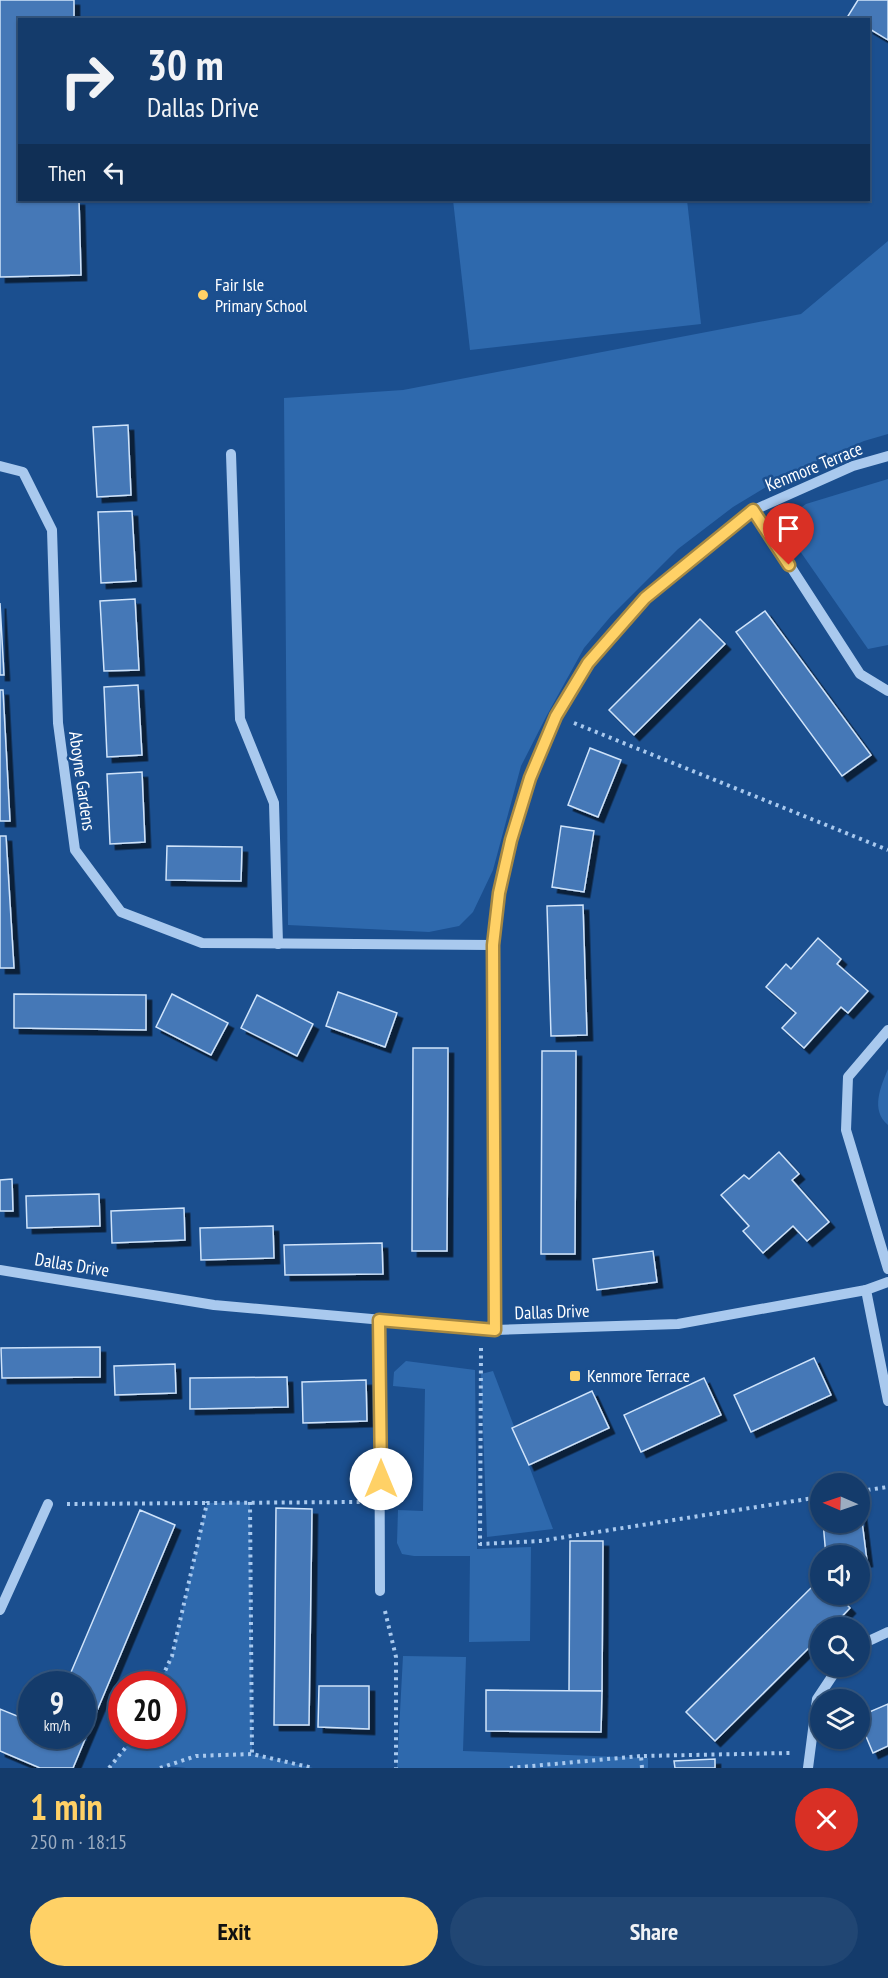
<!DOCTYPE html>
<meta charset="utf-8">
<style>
:root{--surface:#143b6b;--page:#214673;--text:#f1f3f6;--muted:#9dadc1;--line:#33557e;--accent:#ffd166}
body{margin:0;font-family:"PT Sans Narrow",sans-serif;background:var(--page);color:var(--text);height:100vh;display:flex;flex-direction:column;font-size:22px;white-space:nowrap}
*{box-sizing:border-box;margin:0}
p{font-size:20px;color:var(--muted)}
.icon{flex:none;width:33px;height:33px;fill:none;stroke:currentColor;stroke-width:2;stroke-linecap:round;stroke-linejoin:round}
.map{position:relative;height:1768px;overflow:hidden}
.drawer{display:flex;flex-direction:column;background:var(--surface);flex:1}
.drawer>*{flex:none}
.banner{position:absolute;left:18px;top:18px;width:852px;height:183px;border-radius:0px;box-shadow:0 2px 4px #0004,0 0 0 2px var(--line);background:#143b6b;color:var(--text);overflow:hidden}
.needle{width:39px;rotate:272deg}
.fabs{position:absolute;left:810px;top:1473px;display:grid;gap:12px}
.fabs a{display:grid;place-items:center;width:60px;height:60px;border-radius:50%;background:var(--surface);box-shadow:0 2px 4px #0004,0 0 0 2px var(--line);font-size:30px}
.speed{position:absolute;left:18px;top:1671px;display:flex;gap:12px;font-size:30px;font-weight:700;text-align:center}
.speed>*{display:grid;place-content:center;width:78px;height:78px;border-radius:50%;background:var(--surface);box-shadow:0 2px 4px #0004,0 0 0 2px var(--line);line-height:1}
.speed small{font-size:15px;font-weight:400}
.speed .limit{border:9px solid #d22;background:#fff;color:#111}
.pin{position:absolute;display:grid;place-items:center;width:51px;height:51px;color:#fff;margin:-62px -26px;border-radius:50% 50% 50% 0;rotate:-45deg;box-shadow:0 0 6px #0007}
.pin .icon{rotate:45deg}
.me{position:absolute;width:66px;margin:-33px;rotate:0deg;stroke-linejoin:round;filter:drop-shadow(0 0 4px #0008)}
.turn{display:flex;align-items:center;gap:21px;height:126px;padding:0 30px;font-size:27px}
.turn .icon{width:78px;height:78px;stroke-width:2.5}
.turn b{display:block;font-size:42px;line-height:51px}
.then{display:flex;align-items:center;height:57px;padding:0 30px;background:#0003;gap:12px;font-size:22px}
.round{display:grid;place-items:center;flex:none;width:63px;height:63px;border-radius:32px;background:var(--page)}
.overview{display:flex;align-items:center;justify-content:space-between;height:102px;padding:0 30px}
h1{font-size:36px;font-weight:600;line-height:45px;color:var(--accent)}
.action{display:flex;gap:12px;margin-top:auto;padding:12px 30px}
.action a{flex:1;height:69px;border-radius:36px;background:var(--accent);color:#111;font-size:24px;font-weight:600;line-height:69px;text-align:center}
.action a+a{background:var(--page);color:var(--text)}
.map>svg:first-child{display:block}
.green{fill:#2e69ad}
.building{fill:#4478b7;stroke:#cfe3fa;stroke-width:1.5;filter:url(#shadow)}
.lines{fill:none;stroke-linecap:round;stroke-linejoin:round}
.path{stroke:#a9c9ee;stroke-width:4;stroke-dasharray:3 4.5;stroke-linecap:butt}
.minor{stroke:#a9c9ee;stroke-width:10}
.route-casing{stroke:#a68842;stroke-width:15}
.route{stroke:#ffd166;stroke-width:10}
.poi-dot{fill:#ffd166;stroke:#1b4f8f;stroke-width:2}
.labels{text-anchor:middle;stroke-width:5;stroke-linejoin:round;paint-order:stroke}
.poi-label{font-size:18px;fill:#fff;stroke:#1b4f8f;text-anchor:start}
.street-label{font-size:18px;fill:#fff;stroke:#1b4f8f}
</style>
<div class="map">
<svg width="888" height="1768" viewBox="0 0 888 1768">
<defs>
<filter id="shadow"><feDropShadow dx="5.5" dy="5.5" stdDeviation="0" flood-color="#0009"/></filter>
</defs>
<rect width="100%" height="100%" fill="#1b4f8f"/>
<g class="green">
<path d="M453 200H687L701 324 470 350Z"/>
<path d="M888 241V434L864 441 789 473 733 507 678 549 611 616 584 648 547 715 521 766 493 870 473 912 459 926 429 932 288 925 284 398 403 390 801 314Z"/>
<path d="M888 479V645L868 649 793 541 783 521 806 504Z"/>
<path d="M888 1069V1125C870 1110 881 1086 888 1069Z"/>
<path d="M406 1361 475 1370 477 1549 531 1547 530 1641 469 1642 470 1556H414L402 1554 397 1543 398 1510 423 1511 425 1389 393 1386 394 1372Z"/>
<path d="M493 1371 553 1529 487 1537 481 1374Z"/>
<path d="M250 1502 252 1754 313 1768H186L167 1766 159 1768H109L135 1736H172V1684H159L172 1656 207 1503Z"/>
<path d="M403 1656 466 1657 463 1751 648 1758V1768H397Z"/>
</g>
<g class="building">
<path d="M0 0H74V20H20V200H79L81 275 0 277Z"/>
<path d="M858 0H888V40L868 28V20H854L848 16Z"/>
<path d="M128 425 131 495 97 497 93 427Z"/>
<path d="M132 511 136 581 101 583 98 512Z"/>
<path d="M135 599 139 670 104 671 100 601Z"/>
<path d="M0 603 4 675H0Z"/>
<path d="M765 611 871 755 842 776 736 632Z"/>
<path d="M700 619 725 644 634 735 609 710Z"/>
<path d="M138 685 142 755 107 757 104 687Z"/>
<path d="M0 690H3L10 821H0Z"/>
<path d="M590 748 621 760 598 817 568 805Z"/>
<path d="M142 772 145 842 110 844 107 774Z"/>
<path d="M561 826 594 831 584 892 552 887Z"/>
<path d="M0 836H6L14 968H0Z"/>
<path d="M167 846 242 847 241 881 166 880Z"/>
<path d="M583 905 587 1035 551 1036 547 906Z"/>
<path d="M818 938 841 959 837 964 868 991 848 1013 841 1007 804 1048 782 1028 796 1013 766 987 786 964 791 969Z"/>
<path d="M338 992 397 1013 385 1047 326 1026Z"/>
<path d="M14 994 146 995V1030L14 1028Z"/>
<path d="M172 994 228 1023 211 1055 156 1027Z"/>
<path d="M257 995 313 1024 297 1056 241 1028Z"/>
<path d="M413 1048H448L447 1251H412Z"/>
<path d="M542 1051H576L575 1254H541Z"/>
<path d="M779 1152 799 1174 792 1180 829 1222 807 1241 793 1226 763 1253 743 1231 749 1226 721 1195 744 1175 749 1179Z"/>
<path d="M12 1179 13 1211H0V1180Z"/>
<path d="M99 1194 100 1226 27 1228 26 1196Z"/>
<path d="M184 1208 185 1240 112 1243 111 1211Z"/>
<path d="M273 1226 274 1258 201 1260 200 1228Z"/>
<path d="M382 1243 383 1274 285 1275 284 1245Z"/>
<path d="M653 1251 657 1282 597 1290 593 1259Z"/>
<path d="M100 1347V1377L2 1378 1 1348Z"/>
<path d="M814 1358 831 1395 751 1432 734 1395Z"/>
<path d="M175 1364 176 1393 115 1395 114 1366Z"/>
<path d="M287 1377 288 1407 190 1409V1378Z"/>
<path d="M704 1378 721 1415 641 1452 624 1415Z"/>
<path d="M366 1380 367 1421 303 1423 302 1382Z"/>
<path d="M592 1391 609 1428 529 1465 512 1428Z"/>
<path d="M860 1505 867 1561 860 1562V1556H826L823 1522H860Z"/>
<path d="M276 1508 312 1509 309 1725H274Z"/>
<path d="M140 1510 175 1525 73 1768H40L0 1751V1709L32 1722V1736H82V1684H66Z"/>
<path d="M570 1541H603L602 1691H569Z"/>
<path d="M820 1579V1594H837L850 1608 831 1628H820V1637L715 1741 686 1712Z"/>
<path d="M319 1686H369V1729L318 1727Z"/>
<path d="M486 1690 602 1691 601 1732 486 1731Z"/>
<path d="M888 1704V1746L873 1753 860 1722V1716Z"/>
<path d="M715 1759V1768H675L674 1761Z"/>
</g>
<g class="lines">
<g class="path">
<path d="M574 723 888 850"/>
<path d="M481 1348 480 1544 540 1541 820 1497"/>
<path d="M860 1491 888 1487"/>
<path d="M250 1502 252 1754"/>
<path d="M67 1504 207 1503"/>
<path d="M385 1611 396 1657V1768"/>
<path d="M159 1684 172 1656 207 1503 360 1502"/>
<path d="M109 1768 135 1736"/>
<path d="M160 1768 196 1756 252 1754 313 1768"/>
<path d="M510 1768 641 1756"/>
<path d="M642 1768 641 1756 790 1753"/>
</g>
<g class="minor">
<path d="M231 454 240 719 274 803 278 944"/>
<path d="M0 466 23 472 52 530 58 723 75 850 121 912 202 943 493 945"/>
<path d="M754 510 860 674 888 691"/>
<path d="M888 1030 848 1077 846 1130 888 1269"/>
<path d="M0 1270 214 1305 495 1330 678 1324 866 1290 888 1282"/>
<path d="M866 1290 888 1401"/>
<path d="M379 1320 380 1591"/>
<path d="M495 1330 493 945 499 893 511 840 530 778 556 716 588 662 645 598 754 510 853 466 888 456"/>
<path d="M0 1610 48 1504"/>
<path d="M860 1645 888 1632"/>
<path d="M808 1768 817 1699 839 1666"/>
</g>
</g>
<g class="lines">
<defs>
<path id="route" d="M381 1479 379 1320 495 1330 493 945 499 893 511 840 530 778 556 716 588 663 645 598 753 510 789 565"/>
</defs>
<use href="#route" class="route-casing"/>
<use href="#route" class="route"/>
</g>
<g class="poi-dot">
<circle cx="203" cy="295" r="6"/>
<rect x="569" y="1370" width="12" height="12" rx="3"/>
</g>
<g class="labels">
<g class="poi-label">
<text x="215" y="291">Fair Isle<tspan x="215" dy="21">Primary School</tspan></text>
<text x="587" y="1382">Kenmore Terrace</text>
</g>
<g class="street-label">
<text transform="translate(814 467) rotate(-22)" y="6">Kenmore Terrace</text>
<text transform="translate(82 781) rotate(82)" y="6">Aboyne Gardens</text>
<text transform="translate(72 1265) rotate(9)" y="6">Dallas Drive</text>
<text transform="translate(552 1312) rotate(-2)" y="6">Dallas Drive</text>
</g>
</g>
</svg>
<div class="fabs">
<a><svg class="needle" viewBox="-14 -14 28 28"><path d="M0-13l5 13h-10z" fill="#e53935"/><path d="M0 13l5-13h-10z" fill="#9dadc1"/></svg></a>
<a><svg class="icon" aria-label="sound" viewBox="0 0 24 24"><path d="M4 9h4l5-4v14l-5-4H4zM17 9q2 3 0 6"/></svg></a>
<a><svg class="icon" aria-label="search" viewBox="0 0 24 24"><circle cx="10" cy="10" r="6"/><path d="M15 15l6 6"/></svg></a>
<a><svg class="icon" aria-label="layers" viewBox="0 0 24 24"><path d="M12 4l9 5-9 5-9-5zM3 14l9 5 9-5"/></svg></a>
</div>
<div class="speed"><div>9<small>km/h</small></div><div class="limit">20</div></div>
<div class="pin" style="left:789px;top:565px;background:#d93025"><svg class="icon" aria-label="arrive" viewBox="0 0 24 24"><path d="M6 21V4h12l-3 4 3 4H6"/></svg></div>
<svg class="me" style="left:381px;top:1479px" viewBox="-20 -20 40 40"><circle r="19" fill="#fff"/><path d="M0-13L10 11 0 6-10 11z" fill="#ffd166"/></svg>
<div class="banner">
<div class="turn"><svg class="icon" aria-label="right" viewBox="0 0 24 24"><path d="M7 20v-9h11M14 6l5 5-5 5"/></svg><div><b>30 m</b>Dallas Drive</div></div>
<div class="then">Then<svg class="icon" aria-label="left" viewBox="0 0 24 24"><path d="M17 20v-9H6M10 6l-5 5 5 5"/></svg></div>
</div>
</div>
<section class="drawer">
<div class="overview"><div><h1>1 min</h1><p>250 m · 18:15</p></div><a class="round" style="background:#d93025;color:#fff"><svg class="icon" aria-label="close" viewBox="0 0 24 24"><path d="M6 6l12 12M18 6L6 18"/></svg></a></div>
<div class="action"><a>Exit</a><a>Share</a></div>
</section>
